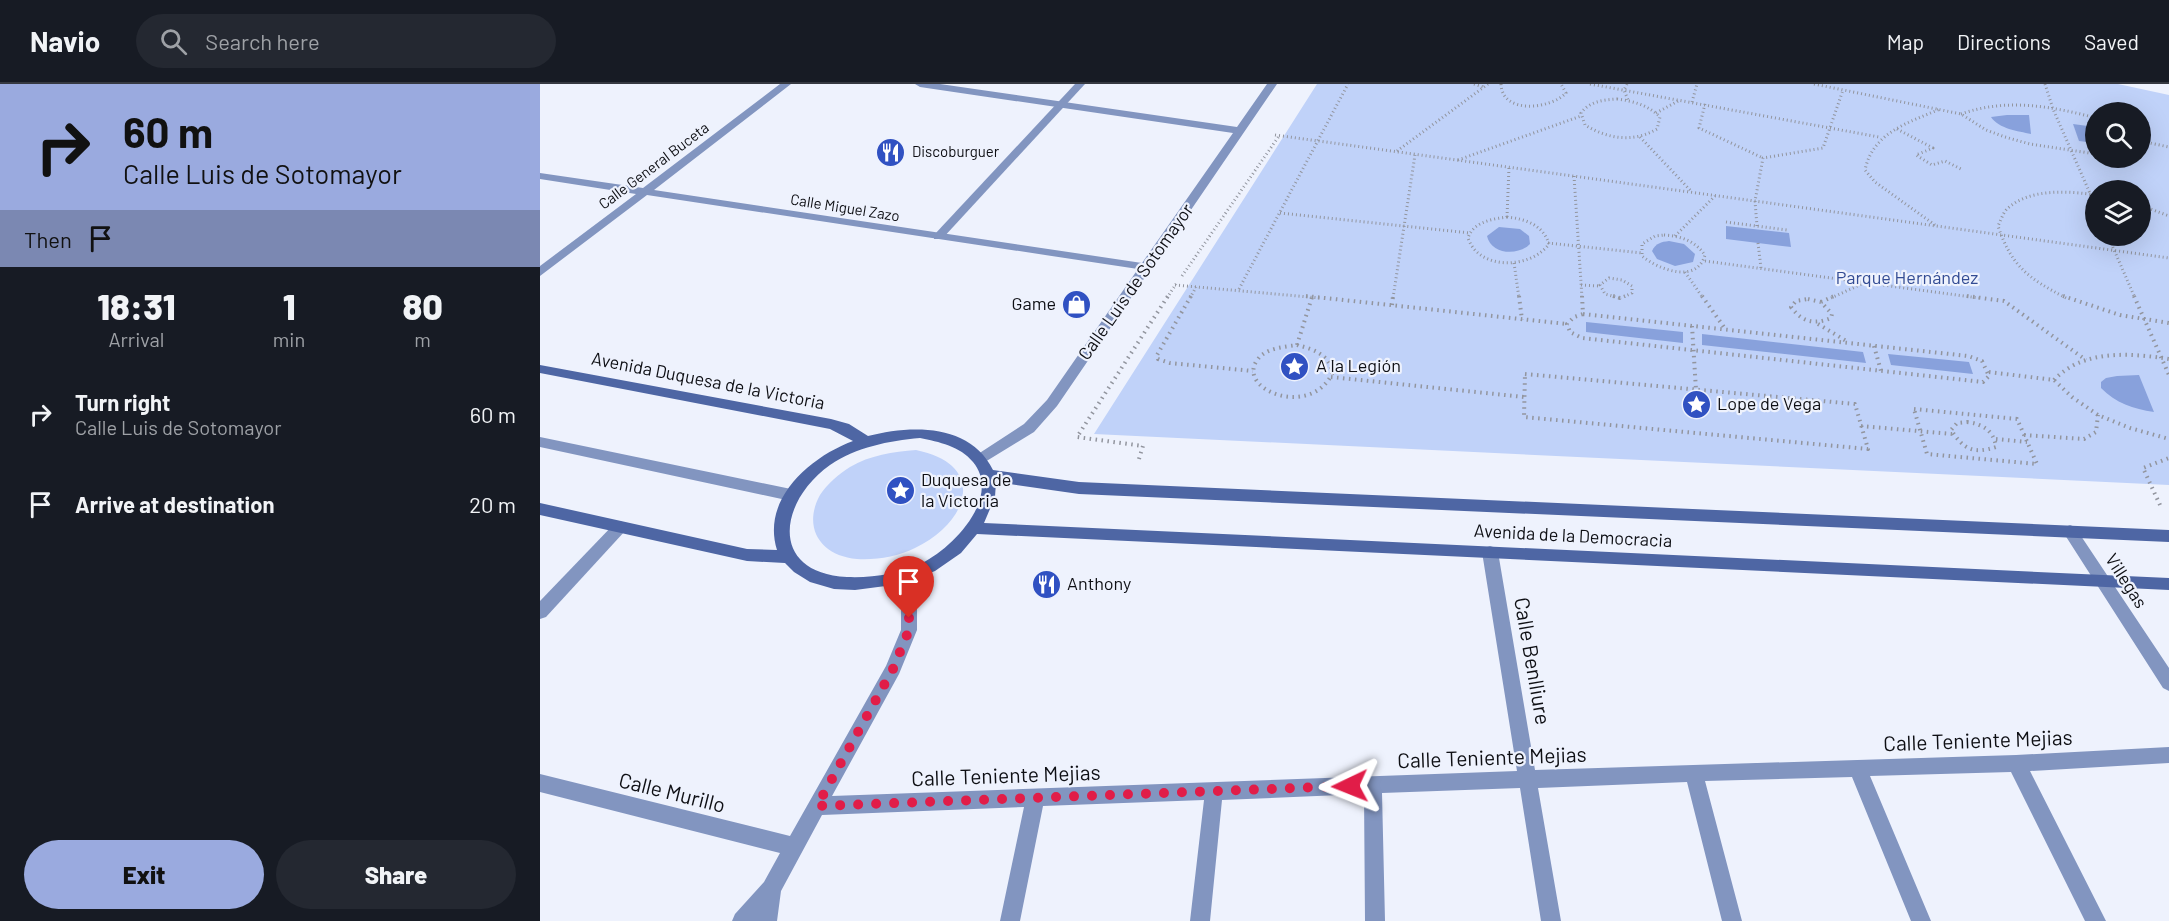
<!DOCTYPE html>
<meta charset="utf-8">
<style>
:root{--surface:#171b24;--page:#242831;--text:#f1f3f6;--muted:#9ea1a6;--line:#363941;--accent:#9aaadf}
body{margin:0;font-family:Barlow,sans-serif;background:var(--page);color:var(--text);height:100vh;display:flex;flex-direction:column;font-size:22px;white-space:nowrap}
*{box-sizing:border-box;margin:0}
p{font-size:20px;color:var(--muted)}
.icon{flex:none;width:33px;height:33px;fill:none;stroke:currentColor;stroke-width:2;stroke-linecap:round;stroke-linejoin:round}
.map{position:relative;flex:1;overflow:hidden}
.side{display:flex;flex-direction:column;background:var(--surface);width:540px}
.side>*{flex:none}
.banner{background:#9aaadf;color:#111;overflow:hidden}
.tools{position:absolute;left:1545px;top:18px;display:grid;gap:12px}
.tools a{display:grid;place-items:center;width:66px;height:66px;border-radius:50%;background:var(--surface);box-shadow:0 6px 24px #0002;font-size:30px}
.pin{position:absolute;display:grid;place-items:center;width:51px;height:51px;color:#fff;margin:-62px -26px;border-radius:50% 50% 50% 0;rotate:-45deg;box-shadow:0 0 6px #0007}
.pin .icon{rotate:45deg}
.me{position:absolute;width:66px;margin:-33px;rotate:268deg;stroke-linejoin:round;filter:drop-shadow(0 0 4px #0008)}
.turn{display:flex;align-items:center;gap:21px;height:126px;padding:0 24px;font-size:27px}
.turn .icon{width:78px;height:78px;stroke-width:2.5}
.turn b{display:block;font-size:42px;line-height:51px}
.then{display:flex;align-items:center;height:57px;padding:0 24px;background:#0003;gap:12px;font-size:22px}
.eta{display:flex;justify-content:space-evenly;align-items:center;height:102px;text-align:center}
.eta b{font-size:36px;font-weight:800;line-height:42px}
.primary-button{display:flex;gap:12px;margin-top:auto;padding:12px 24px}
.primary-button a{flex:1;height:69px;border-radius:36px;background:var(--accent);color:#111;font-size:24px;font-weight:800;line-height:69px;text-align:center}
.primary-button a+a{background:var(--page);color:var(--text)}
ul{padding:0;list-style:none}
li{display:flex;align-items:center;gap:18px;height:90px;padding:0 24px}
li div{flex:1}
li b{display:block;font-size:22px}
li em{font-style:normal}
header{display:flex;align-items:center;gap:36px;box-sizing:border-box;height:84px;padding:0 30px;background:var(--surface);border-bottom:2px solid var(--line)}
header strong{font-size:28px}
nav{display:flex;gap:33px;margin-inline-start:auto;font-size:21px}
.search{width:420px;height:54px;background:var(--page);display:flex;align-items:center;gap:15px;box-sizing:border-box;padding:0 21px;border-radius:33px;color:var(--muted);font-size:22px}
main{display:flex;flex:1;min-height:0}
.map>svg:first-child{display:block}
.green{fill:#c0d2f9;fill-rule:evenodd}
.water{fill:#88a1dc}
.lines{fill:none;stroke-linecap:round;stroke-linejoin:round}
.path-far1{stroke:#92959e;stroke-width:3;stroke-dasharray:1 3;stroke-linecap:butt}
.path{stroke:#92959e;stroke-width:4;stroke-dasharray:1.5 4.5;stroke-linecap:butt}
.lane{fill:#8295c0;fill-rule:evenodd}
.street{fill:#8295c0;fill-rule:evenodd}
.secondary{fill:#4e66a4;fill-rule:evenodd}
.route{stroke:#e11d48;stroke-width:10;stroke-dasharray:0 18}
.labels{text-anchor:middle;stroke-width:4.5;stroke-linejoin:round;paint-order:stroke}
.far-poi-label{font-size:15px;fill:#0e0f14;stroke:#eef2fd;text-anchor:start}
.far-street-label{font-size:15px;fill:#0e0f14;stroke:#eef2fd}
.park-label{font-size:18px;fill:#334c94;stroke:#eef2fd}
.street-label{font-size:18px;fill:#0e0f14;stroke:#eef2fd}
.poi-label{font-size:18px;fill:#0e0f14;stroke:#eef2fd;text-anchor:start}
.near-street-label{font-size:21px;fill:#0e0f14;stroke:#eef2fd}
</style>
<header>
<strong>Navio</strong>
<div class="search"><svg class="icon" aria-label="search" viewBox="0 0 24 24"><circle cx="10" cy="10" r="6"/><path d="M15 15l6 6"/></svg>Search here</div>
<nav><a>Map</a><a>Directions</a><a>Saved</a></nav>
</header>
<main>
<section class="side">
<div class="banner">
<div class="turn"><svg class="icon" aria-label="right" viewBox="0 0 24 24"><path d="M7 20v-9h11M14 6l5 5-5 5"/></svg><div><b>60 m</b>Calle Luis de Sotomayor</div></div>
<div class="then">Then<svg class="icon" aria-label="arrive" viewBox="0 0 24 24"><path d="M6 21V4h12l-3 4 3 4H6"/></svg></div>
</div>
<div class="eta">
<div><b>18:31</b><p>Arrival</p></div>
<div><b>1</b><p>min</p></div>
<div><b>80</b><p>m</p></div>
</div>
<ul>
<li><svg class="icon" aria-label="right" viewBox="0 0 24 24"><path d="M7 20v-9h11M14 6l5 5-5 5"/></svg><div><b>Turn right</b><p>Calle Luis de Sotomayor</p></div><em>60 m</em></li>
<li><svg class="icon" aria-label="arrive" viewBox="0 0 24 24"><path d="M6 21V4h12l-3 4 3 4H6"/></svg><div><b>Arrive at destination</b></div><em>20 m</em></li>
</ul>
<div class="primary-button"><a>Exit</a><a>Share</a></div>
</section>
<div class="map">
<svg width="1629" height="837" viewBox="0 0 1629 837">
<rect width="100%" height="100%" fill="#eef2fd"/>
<g class="green">
<path d="M777 0H1578L1629 11V401L554 350ZM1556 28H1600V74H1556ZM1556 106H1600V152H1556Z"/>
<path d="M376 366C449 381 428 439 375 464 357 473 337 476 317 475 281 472 262 444 280 411 287 400 299 390 310 383 330 371 353 368 376 366Z"/>
</g>
<g class="water">
<path d="M1467 31H1489L1491 50C1478 47 1459 45 1451 33Z"/>
<path d="M1533 40 1555 43V59L1539 57Z"/>
<path d="M1186 142 1249 149 1251 163 1186 155Z"/>
<path d="M959 143 980 145 989 152 990 160C979 172 951 171 947 152Z"/>
<path d="M1129 157 1144 160 1155 170 1153 178 1135 182 1117 175 1112 167C1116 159 1121 158 1129 157Z"/>
<path d="M1046 238 1143 248V259L1046 248Z"/>
<path d="M1162 250 1323 268 1326 279 1162 261Z"/>
<path d="M1348 270 1429 278 1433 290 1351 281Z"/>
<path d="M1599 291 1601 296 1614 328C1593 325 1576 319 1561 304V298L1566 294 1577 292Z"/>
</g>
<g class="lines">
<g class="path-far1">
<path d="M934 0 943 3"/>
<path d="M961 0C962 31 1011 25 1026 9L1021 0"/>
<path d="M1050 0 1339 53"/>
<path d="M1087 0 1084 6 1088 16"/>
<path d="M1274 0 1421 30 1446 46 1465 53 1490 60 1556 70"/>
<path d="M1505 0 1513 25 1556 123"/>
<path d="M1077 15C1093 17 1108 21 1120 33L1117 45C1093 59 1068 55 1045 41L1041 29C1050 17 1063 16 1077 15Z"/>
<path d="M1152 18 1157 0"/>
<path d="M1165 20 1159 44 1223 74"/>
<path d="M1116 29 1140 16"/>
<path d="M1421 30C1466 14 1511 22 1556 34"/>
<path d="M1357 45 1393 64 1376 71 1392 81 1405 77 1421 85"/>
<path d="M735 51 1629 174"/>
<path d="M1100 53 1151 107"/>
<path d="M1600 54 1610 59 1629 63"/>
<path d="M1600 65 1610 59"/>
<path d="M857 67 948 0"/>
<path d="M918 76 1041 32"/>
<path d="M1034 92 1042 214"/>
<path d="M1600 121 1629 132"/>
<path d="M740 129 930 149"/>
<path d="M967 133C986 135 1003 141 1009 160 991 185 939 187 928 154 933 138 952 135 967 133Z"/>
<path d="M967 133 969 83"/>
<path d="M1186 138 1247 146"/>
<path d="M1395 141 1335 98 1325 86C1333 48 1368 39 1400 25"/>
<path d="M1217 142 1215 117 1223 74 1283 64 1303 6"/>
<path d="M1124 151C1141 152 1155 157 1165 171 1157 200 1119 186 1102 172V160L1115 152Z"/>
<path d="M1135 152 1175 112"/>
<path d="M1568 152 1595 214"/>
<path d="M1008 159 1102 169"/>
<path d="M1218 159 1221 184"/>
<path d="M1165 177 1439 214"/>
<path d="M974 179 979 214"/>
<path d="M1145 188 1163 214"/>
<path d="M642 192 739 52"/>
<path d="M635 201 780 214"/>
<path d="M1041 201 1060 202"/>
<path d="M699 205 808 0"/>
<path d="M627 214 636 200"/>
<path d="M650 214 656 203"/>
<path d="M853 214 875 71"/>
<path d="M1079 214 1065 210 1060 201 1069 194 1082 196 1092 202V209L1081 214"/>
<path d="M1291 214 1324 199"/>
<path d="M1526 214C1488 194 1472 183 1458 142 1461 136 1463 129 1467 125 1489 104 1529 107 1556 111"/>
</g>
<g class="path">
<path d="M651 212 617 271 618 275 630 279 713 287"/>
<path d="M766 212 1027 240"/>
<path d="M979 212 982 236"/>
<path d="M1042 212 1043 230"/>
<path d="M1073 212 1080 214 1085 212"/>
<path d="M1162 212 1186 246"/>
<path d="M1427 212 1464 217 1546 276"/>
<path d="M1523 212 1580 231 1629 239"/>
<path d="M1594 212 1629 291"/>
<path d="M1268 215 1281 218 1292 230 1291 234C1274 241 1262 238 1251 223L1256 217Z"/>
<path d="M1281 218 1294 212"/>
<path d="M852 221 853 212"/>
<path d="M1043 230 1428 272 1442 277 1449 292 1443 298 1042 254 1030 248 1027 240 1034 233Z"/>
<path d="M1278 240 1308 258"/>
<path d="M1152 242 1156 306"/>
<path d="M757 261C773 265 791 271 792 290 770 335 694 305 718 275 726 264 744 263 757 261Z"/>
<path d="M757 261 772 213"/>
<path d="M1334 262 1341 287"/>
<path d="M1449 288 1514 296 1532 313 1558 331 1590 344 1629 355"/>
<path d="M985 290 1315 320 1328 365 984 333Z"/>
<path d="M791 293 984 313"/>
<path d="M1514 296C1543 265 1590 269 1629 275"/>
<path d="M1374 325 1477 335 1497 380 1387 370Z"/>
<path d="M1427 338C1443 340 1454 347 1456 363 1434 370 1424 366 1411 346L1417 339Z"/>
<path d="M1321 342 1412 350"/>
<path d="M1484 351 1544 355 1556 348 1558 331"/>
<path d="M1456 355 1487 358"/>
<path d="M599 375 603 362 537 353 628 212"/>
<path d="M1620 421 1603 384 1629 374"/>
</g>
<path class="lane" d="M535 0H545L402 155H394V151Z"/>
<g class="street">
<path d="M240 0H251L114 106 602 179 693 49 380 3 375 0H400L697 43 727 0H737L517 322 494 348 440 381 435 380 433 376 435 372 484 340 507 316 598 185 107 111 0 192V182L96 110 0 95V89L103 104Z"/>
<path d="M0 353 251 405 256 407 258 411 256 415 251 417 0 363Z"/>
<path d="M80 437 85 439 88 443 85 447 6 533 0 535V517L75 439Z"/>
<path d="M1530 441 1535 443 1629 584V607L1623 604 1525 451 1522 447 1525 443Z"/>
<path d="M950 462 956 464 958 468 995 686 1476 671 1629 663V679L1490 687 1566 837H1545L1471 688 1330 692 1391 837H1371L1312 693 1165 697 1202 837H1182L1147 698 998 704 1021 837H1001L980 704 842 709 845 837H825L824 710 682 716 670 837H650L664 716 503 722 480 837H460L484 723 282 731 241 807 237 837H192L195 830 224 798 240 769 0 708V690L250 752 346 582 361 546V523L344 496 346 491 352 490 358 491 377 522V546L359 590 292 712 977 687 942 468 944 464Z"/>
</g>
<path class="secondary" d="M0 281 291 335 309 340 328 352C371 341 430 339 453 386L539 398 1629 446V458L539 410 456 398 455 413 444 439 1629 494V506L437 450 421 469 395 487 361 500 315 506 294 505 270 498 254 488 245 479 207 477 0 431V419L207 465 237 466C221 415 270 373 313 357L290 345 0 289ZM380 354C399 358 420 362 433 378 462 413 413 464 382 479 359 490 333 494 307 493 229 489 238 418 290 381 317 363 348 357 380 354Z"/>
</g>
<g class="lines">
<path class="route" d="M369 534V546L353 585 277 722 810 702"/>
</g>
<defs>
<symbol id="restaurant-disc" viewBox="-11 -11 22 22"><circle r="9.5" fill="#3051c2" stroke="#eef2fd"/><path d="M-5-6h1v4h1v-4h1v4h1v-4h1v5L-1.5 .5V6h-2V.5L-5-1ZM5-6V6H3V1.5H1.5Q1.5-4 5-6Z" fill="#fff"/></symbol>
<symbol id="shop-disc" viewBox="-11 -11 22 22"><circle r="9.5" fill="#3051c2" stroke="#eef2fd"/><path d="M-5-2.5h2.3a2.7 3.5 0 0 1 5.4 0H5L5.5 6h-11ZM-1.5-2.5h3a1.5 2.3 0 0 0-3 0Z" fill="#fff"/></symbol>
<symbol id="sight-disc" viewBox="-11 -11 22 22"><circle r="9.5" fill="#3051c2" stroke="#eef2fd"/><path d="M0-6L1.8-2.2L6-1.7L2.9 1.2L3.7 5.4L0 3.3L-3.7 5.4L-2.9 1.2L-6-1.7L-1.8-2.2Z" fill="#fff"/></symbol>
</defs>
<g fill-rule="evenodd">
<use href="#restaurant-disc" x="334" y="52" width="33" height="33"/>
<use href="#shop-disc" x="520" y="204" width="33" height="33"/>
<use href="#sight-disc" x="738" y="266" width="33" height="33"/>
<use href="#sight-disc" x="1140" y="304" width="33" height="33"/>
<use href="#sight-disc" x="344" y="390" width="33" height="33"/>
<use href="#restaurant-disc" x="490" y="484" width="33" height="33"/>
</g>
<g class="labels">
<g class="far-poi-label">
<text x="372" y="73">Discoburguer</text>
</g>
<g class="far-street-label">
<text transform="translate(114 82) rotate(-37)" y="5">Calle General Buceta</text>
<text transform="translate(305 124) rotate(9)" y="5">Calle Miguel Zazo</text>
</g>
<g class="park-label">
<text x="1367" y="200">Parque Hernández</text>
</g>
<g class="street-label">
<text transform="translate(596 198) rotate(-55)" y="6">Calle Luis de Sotomayor</text>
<text transform="translate(168 297) rotate(11)" y="6">Avenida Duquesa de la Victoria</text>
<text transform="translate(1033 452) rotate(3)" y="6">Avenida de la Democracia</text>
<text transform="translate(1586 497) rotate(57)" y="6">Villegas</text>
</g>
<g class="poi-label">
<text x="516" y="226" text-anchor="end">Game</text>
<text x="776" y="288">A la Legión</text>
<text x="1177" y="326">Lope de Vega</text>
<text x="381" y="402">Duquesa de<tspan x="381" dy="21">la Victoria</tspan></text>
<text x="527" y="506">Anthony</text>
</g>
<g class="near-street-label">
<text transform="translate(992 577) rotate(80)" y="7">Calle Benlliure</text>
<text transform="translate(1438 657) rotate(-2)" y="7">Calle Teniente Mejias</text>
<text transform="translate(952 674) rotate(-2)" y="7">Calle Teniente Mejias</text>
<text transform="translate(466 692) rotate(-2)" y="7">Calle Teniente Mejias</text>
<text transform="translate(132 709) rotate(14)" y="7">Calle Murillo</text>
</g>
</g>
</svg>
<div class="tools">
<a><svg class="icon" aria-label="search" viewBox="0 0 24 24"><circle cx="10" cy="10" r="6"/><path d="M15 15l6 6"/></svg></a>
<a><svg class="icon" aria-label="layers" viewBox="0 0 24 24"><path d="M12 4l9 5-9 5-9-5zM3 14l9 5 9-5"/></svg></a>
</div>
<div class="pin" style="left:369px;top:534px;background:#d93025"><svg class="icon" aria-label="arrive" viewBox="0 0 24 24"><path d="M6 21V4h12l-3 4 3 4H6"/></svg></div>
<svg class="me" style="left:810px;top:702px" viewBox="-20 -20 40 40"><path d="M0-17L14 15 0 8-14 15z" fill="#e11d48" stroke="#fff" stroke-width="4"/></svg>
</div>
</main>
